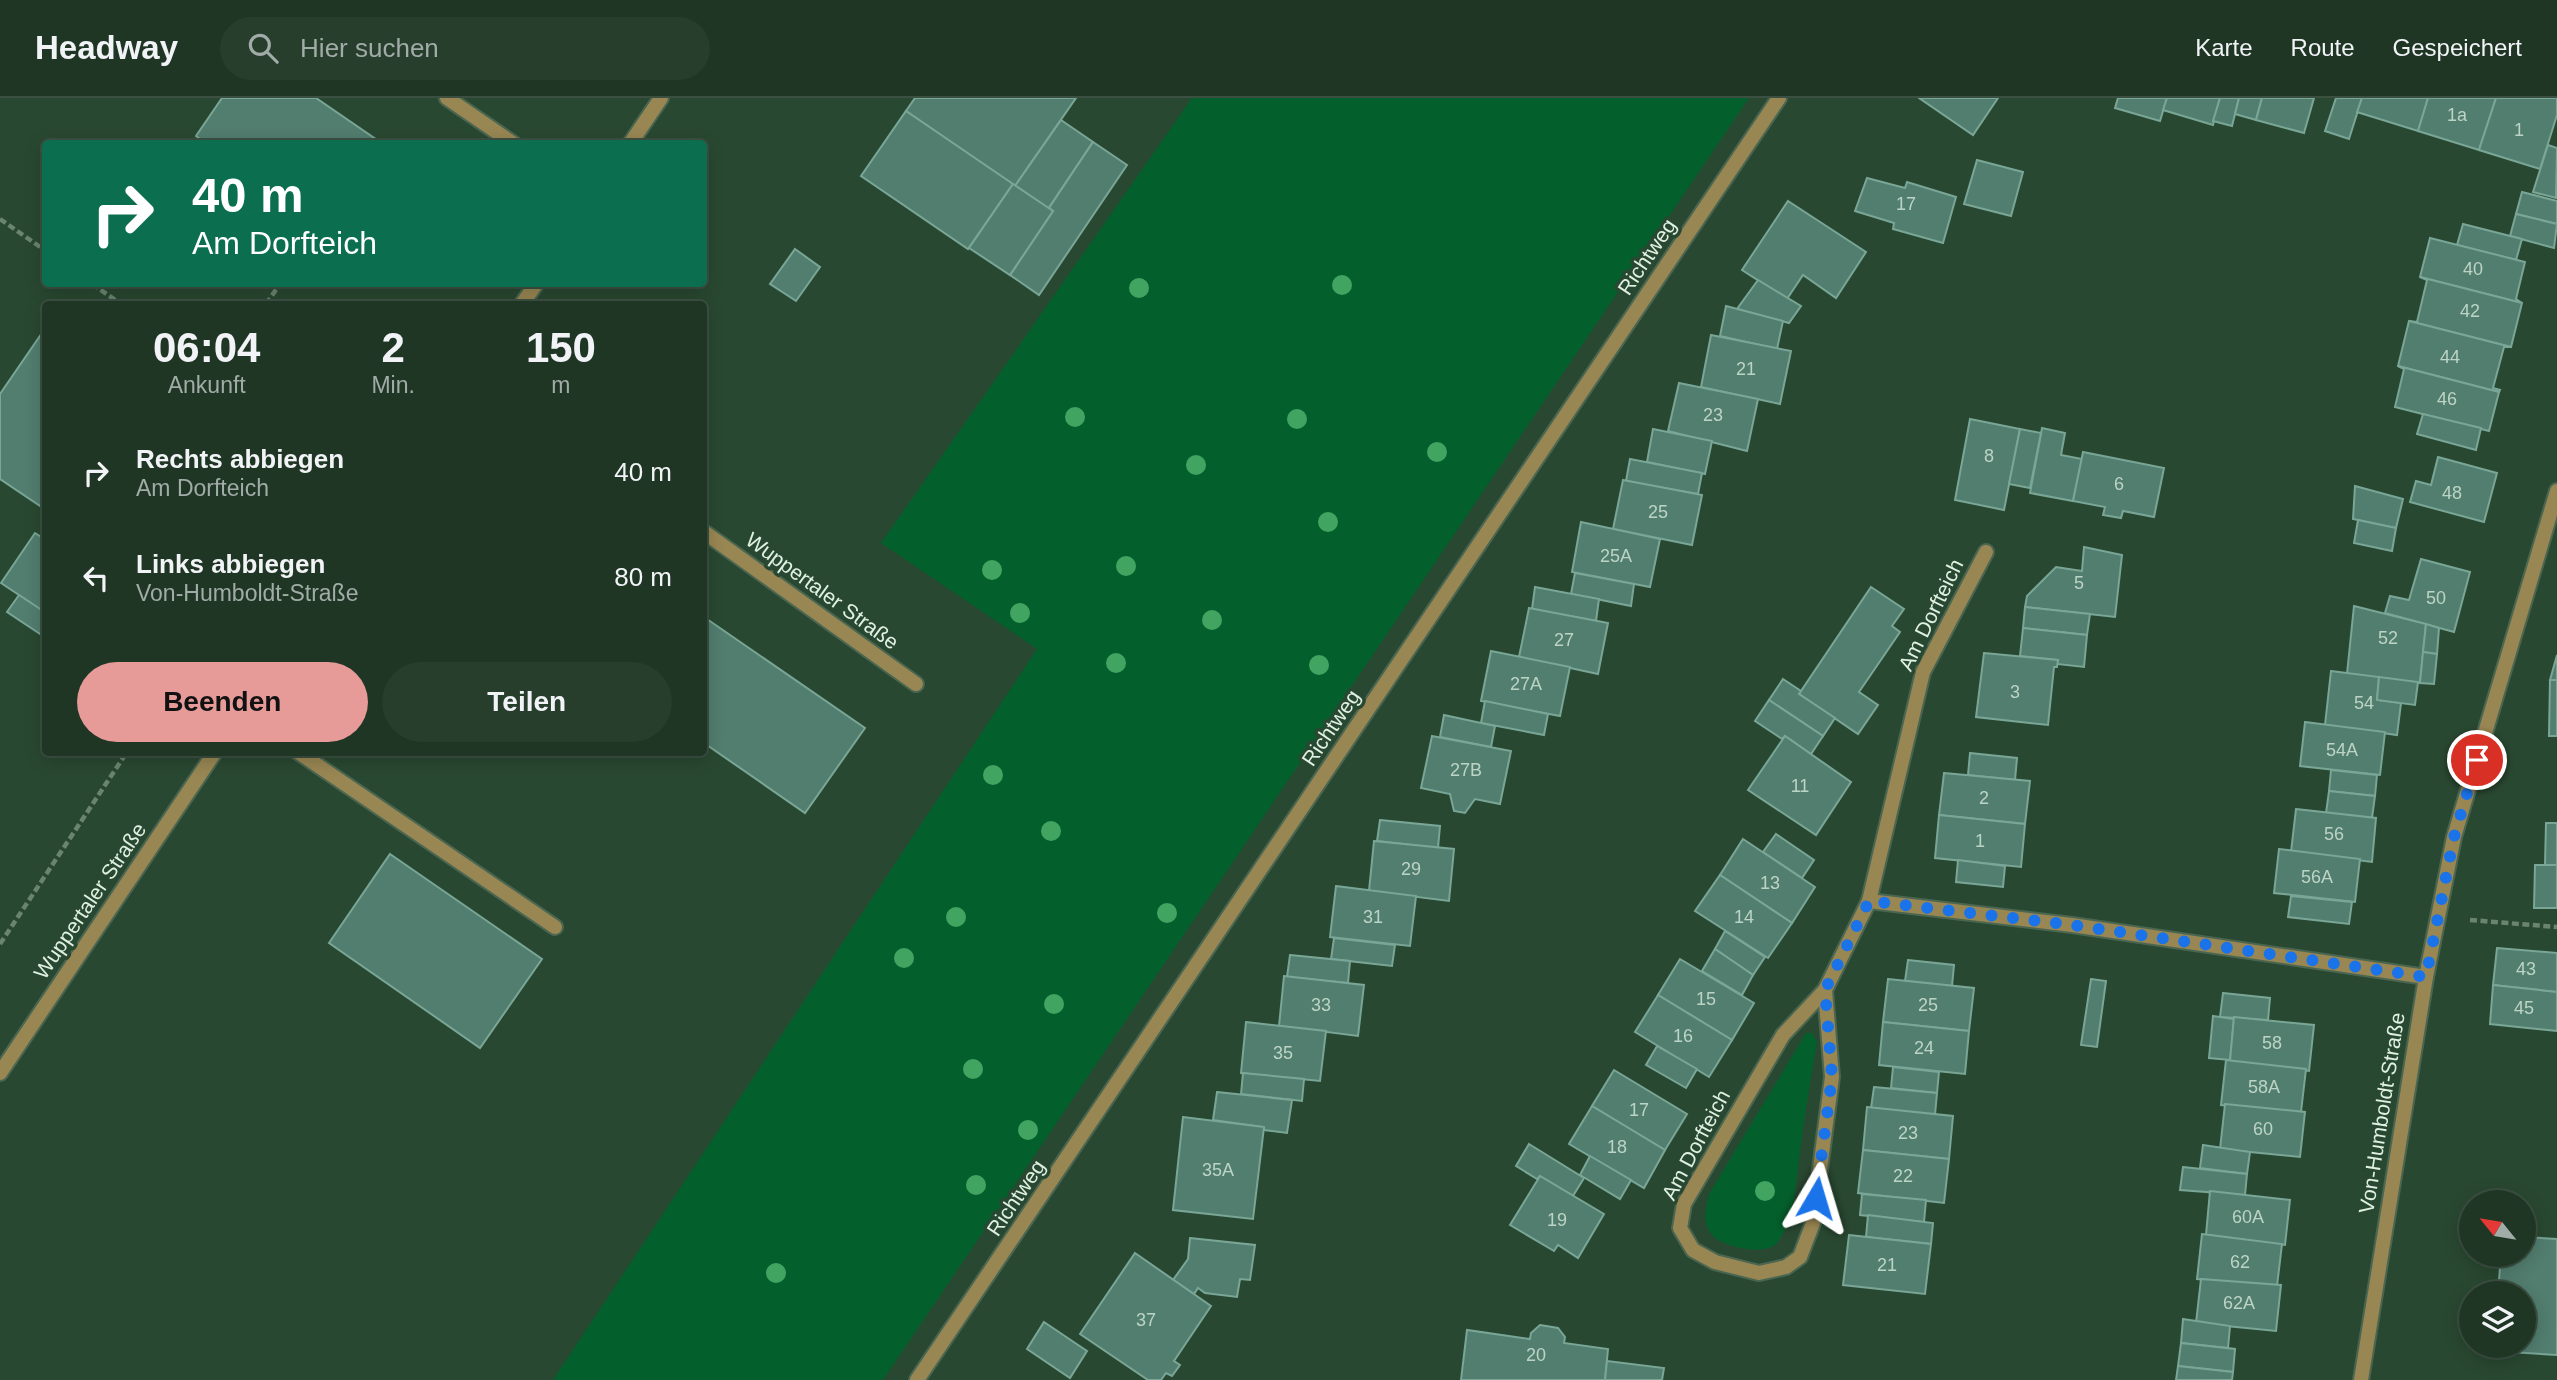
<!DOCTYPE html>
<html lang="de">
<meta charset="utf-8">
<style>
:root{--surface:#1f3625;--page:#273e2d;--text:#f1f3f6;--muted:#a1aba7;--line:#3c5042;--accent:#e69b98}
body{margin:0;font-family:Arial,sans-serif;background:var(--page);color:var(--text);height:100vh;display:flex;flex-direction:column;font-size:26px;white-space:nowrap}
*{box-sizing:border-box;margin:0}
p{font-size:23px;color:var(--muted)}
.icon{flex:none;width:38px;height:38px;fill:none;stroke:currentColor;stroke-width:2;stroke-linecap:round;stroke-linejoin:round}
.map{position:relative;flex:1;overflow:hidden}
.panel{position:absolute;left:42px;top:203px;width:665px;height:455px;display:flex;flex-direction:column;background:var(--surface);border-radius:7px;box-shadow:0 4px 18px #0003,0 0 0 2px var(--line)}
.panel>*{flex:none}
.guide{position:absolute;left:42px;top:42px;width:665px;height:147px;border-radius:7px;box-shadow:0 4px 18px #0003,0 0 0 2px var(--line);background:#0b6e4f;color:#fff;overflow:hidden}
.needle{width:46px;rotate:300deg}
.fabs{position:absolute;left:2459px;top:1092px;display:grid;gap:14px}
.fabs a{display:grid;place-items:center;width:77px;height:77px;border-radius:50%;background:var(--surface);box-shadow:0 4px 18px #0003,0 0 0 2px var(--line);font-size:35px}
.pin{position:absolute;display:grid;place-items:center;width:60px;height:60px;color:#fff;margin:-30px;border:4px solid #fff;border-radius:50%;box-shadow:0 2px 7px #0007}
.me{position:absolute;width:77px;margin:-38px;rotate:7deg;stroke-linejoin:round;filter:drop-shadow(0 0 5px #0008)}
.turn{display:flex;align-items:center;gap:24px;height:147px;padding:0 35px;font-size:32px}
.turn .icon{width:91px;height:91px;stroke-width:2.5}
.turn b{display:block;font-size:49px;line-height:60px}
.eta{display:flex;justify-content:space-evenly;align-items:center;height:119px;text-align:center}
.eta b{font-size:42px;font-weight:600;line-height:49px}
.action{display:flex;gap:14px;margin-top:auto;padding:14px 35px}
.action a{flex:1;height:80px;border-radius:42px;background:var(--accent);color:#111;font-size:28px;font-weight:600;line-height:80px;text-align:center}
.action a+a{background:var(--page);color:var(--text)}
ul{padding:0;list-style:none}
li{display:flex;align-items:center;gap:21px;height:105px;padding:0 35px}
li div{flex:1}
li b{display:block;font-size:26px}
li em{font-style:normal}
header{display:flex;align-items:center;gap:42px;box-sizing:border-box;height:98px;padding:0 35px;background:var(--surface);border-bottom:2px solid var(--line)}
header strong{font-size:33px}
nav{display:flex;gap:38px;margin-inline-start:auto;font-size:24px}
.search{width:490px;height:63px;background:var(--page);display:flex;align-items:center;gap:18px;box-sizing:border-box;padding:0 24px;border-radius:38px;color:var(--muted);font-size:26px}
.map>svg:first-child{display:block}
.green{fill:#03602c}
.building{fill:#527e6f;stroke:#79a696;stroke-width:2}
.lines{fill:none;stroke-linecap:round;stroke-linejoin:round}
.service-casing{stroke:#4a6651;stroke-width:18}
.minor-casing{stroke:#4a6651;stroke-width:18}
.path{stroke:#6a8470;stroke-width:4.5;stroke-dasharray:7 3.5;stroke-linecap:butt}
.service{stroke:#988653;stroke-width:14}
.minor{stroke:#988653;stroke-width:14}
.tree{fill:#41a461}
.route{stroke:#1a73e8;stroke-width:12;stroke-dasharray:0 21.6}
.labels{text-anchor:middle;stroke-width:7;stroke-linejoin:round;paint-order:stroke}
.number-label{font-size:18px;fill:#bcd4c6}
.street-label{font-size:21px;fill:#e0f1e3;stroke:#294831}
</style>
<header>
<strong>Headway</strong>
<div class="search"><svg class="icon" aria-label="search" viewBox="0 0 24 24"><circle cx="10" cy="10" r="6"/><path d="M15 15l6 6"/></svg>Hier suchen</div>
<nav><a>Karte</a><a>Route</a><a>Gespeichert</a></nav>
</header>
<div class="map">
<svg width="2557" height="1282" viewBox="0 0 2557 1282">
<rect width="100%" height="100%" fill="#294831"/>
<g class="green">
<path d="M1192 0H1749L883 1282H553L1037 551 881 445Z"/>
<path d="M1806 935H1812L1817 944C1811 978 1806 1011 1801 1045 1797 1074 1796 1122 1777 1145 1765 1159 1717 1149 1709 1133 1702 1122 1706 1108 1709 1096Z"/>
</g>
<g class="building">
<path d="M222 0H316L383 46H207L196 38Z"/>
<path d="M915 0H1076L1015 88 906 13Z"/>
<path d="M1919 0H1998L1973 37Z"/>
<path d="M2118 0H2167L2160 23 2115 10Z"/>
<path d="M2167 0H2220L2213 27 2163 12Z"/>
<path d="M2220 0H2239L2232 28 2213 23Z"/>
<path d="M2239 0H2262L2256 22 2235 16Z"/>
<path d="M2262 0H2314L2304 35 2256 22Z"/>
<path d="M2336 0H2362L2349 41 2325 33Z"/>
<path d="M2362 0H2428L2418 33 2357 14Z"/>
<path d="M2428 0H2496L2479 52 2418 33Z"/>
<path d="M2496 0H2557V17L2540 71 2479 52Z"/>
<path d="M906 13 1013 86 968 151 861 78Z"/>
<path d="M1061 22 1093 44 1048 111 1015 88Z"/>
<path d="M1093 44 1127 67 1039 197 1010 177 1053 113 1049 110Z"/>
<path d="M2548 47 2557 50 2556 100 2533 94Z"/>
<path d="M1977 62 2023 74 2011 118 1964 106Z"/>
<path d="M1867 80 1905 90 1907 84 1956 99 1943 145 1893 131 1894 125 1855 113Z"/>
<path d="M1013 86 1053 113 1010 177 969 150Z"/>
<path d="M2522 94 2557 103V126L2516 116Z"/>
<path d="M1788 103 1866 154 1836 200 1803 177 1787 201 1742 172Z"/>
<path d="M2516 116 2557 126 2554 150 2510 138Z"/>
<path d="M2463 126 2522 141 2516 162 2457 147Z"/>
<path d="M2430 140 2525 164 2516 201 2522 205 2420 179Z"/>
<path d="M795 151 820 169 796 203 770 186Z"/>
<path d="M2420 179 2522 205 2511 249 2409 223 2417 224 2427 182Z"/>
<path d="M1758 182 1801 208 1789 225 1737 211Z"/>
<path d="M1726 208 1783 223 1777 251 1720 238Z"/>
<path d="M2409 223 2511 249H2504L2493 290 2500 292 2499 294 2398 268Z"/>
<path d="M42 235 46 238V412L0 381V296Z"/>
<path d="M1711 237 1791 253 1780 306 1701 289Z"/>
<path d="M2398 268 2499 294 2489 333 2395 309 2404 271Z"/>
<path d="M1679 285 1758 301 1747 353 1668 333Z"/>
<path d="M2423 316 2481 330 2476 352 2417 336Z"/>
<path d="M1970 321 2020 331 2004 412 1955 402Z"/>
<path d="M2042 330 2065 335 2061 357 2082 361 2073 403 2030 395Z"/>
<path d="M1653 331 1712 343 1705 376 1647 364Z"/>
<path d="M2020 331 2041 335 2030 390 2009 386Z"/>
<path d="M2083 354 2164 370 2154 419 2123 413 2121 420 2103 417 2105 409 2073 403Z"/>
<path d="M2438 359 2497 375 2484 424 2410 404 2416 383 2431 387Z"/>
<path d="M1630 361 1702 375 1698 396 1626 383Z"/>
<path d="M1623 382 1702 397 1692 447 1613 431Z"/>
<path d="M2355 388 2403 401 2396 430 2353 421Z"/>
<path d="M2358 422 2396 430 2392 453 2354 445Z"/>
<path d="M1581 424 1660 441 1650 489 1572 474Z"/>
<path d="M35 435 46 442V515L1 485Z"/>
<path d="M2084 449 2122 457 2115 519 2025 509 2027 498 2056 469 2082 473Z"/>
<path d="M2421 461 2470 474 2454 534 2385 515 2390 498 2409 502Z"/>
<path d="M1575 475 1634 486 1631 508 1571 496Z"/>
<path d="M1535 489 1599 501 1596 523 1532 511Z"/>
<path d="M1871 489 1904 511 1892 528 1900 534 1859 594 1878 607 1858 636 1799 596Z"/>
<path d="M19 497 46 515V540L7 514Z"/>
<path d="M2354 508 2426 526 2420 585 2347 576Z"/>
<path d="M2025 509 2090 516 2087 537 2023 530Z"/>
<path d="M1529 510 1608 525 1598 576 1519 559Z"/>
<path d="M704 519 865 630 805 715 704 645Z"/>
<path d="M2426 526 2439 530 2437 556 2423 554Z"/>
<path d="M2023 530 2087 537 2084 569 2057 566 2058 562 2020 558Z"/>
<path d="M1491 553 1570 569 1560 618 1481 603Z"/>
<path d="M2423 554 2437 556 2434 586 2420 585Z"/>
<path d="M1984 555 2058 562 2057 569H2054L2048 627 1976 619Z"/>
<path d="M2557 557V582H2550Z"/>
<path d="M2331 573 2379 579 2377 602 2401 605 2397 637 2325 627Z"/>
<path d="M2379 579 2418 584 2415 607 2377 602Z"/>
<path d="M1783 581 1801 593 1799 596 1835 620 1823 638 1769 602Z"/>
<path d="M2550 582H2557V638H2549Z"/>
<path d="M1769 602 1823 638 1811 656 1785 638 1782 641 1755 623Z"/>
<path d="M1485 603 1548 616 1544 637 1481 625Z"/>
<path d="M1444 617 1495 628 1491 649 1440 639Z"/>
<path d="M2305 624 2385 634 2380 677 2300 668Z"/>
<path d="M1432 638 1511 653 1500 706 1475 701 1465 715 1454 713 1450 696 1421 690Z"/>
<path d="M1785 638 1851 684 1816 737 1748 692Z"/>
<path d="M1970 655 2017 660 2015 682 1968 677Z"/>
<path d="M2331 672 2377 677 2375 698 2329 693Z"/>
<path d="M1944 675 2030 683 2025 726 1939 717Z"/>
<path d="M2329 693 2375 698 2372 720 2326 715Z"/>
<path d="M2296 711 2376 720 2372 764 2291 754Z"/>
<path d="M1939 717 2025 726 2021 769 1935 760Z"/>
<path d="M1380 722 1440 728 1438 750 1377 743Z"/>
<path d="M2546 725H2557V767H2545Z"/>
<path d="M1776 736 1814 762 1802 780 1763 754Z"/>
<path d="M1743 741 1815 789 1792 825 1720 777Z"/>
<path d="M1374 743 1454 751 1449 803 1369 793Z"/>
<path d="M2279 751 2360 761 2355 804 2274 795Z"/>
<path d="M390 756 542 861 480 950 329 845Z"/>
<path d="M1958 762 2005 768 2003 789 1956 784Z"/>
<path d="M2535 767H2557V810H2534Z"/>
<path d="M1720 777 1792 825 1768 860 1695 813Z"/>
<path d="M1336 788 1416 798 1410 848 1330 839Z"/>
<path d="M2291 798 2352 804 2349 826 2288 819Z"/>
<path d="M1725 833 1765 859 1753 877 1715 851Z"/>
<path d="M1334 840 1395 847 1392 868 1331 861Z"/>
<path d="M2497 850 2557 855V894L2493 887Z"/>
<path d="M1715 851 1753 877 1742 897 1702 873Z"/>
<path d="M1290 857 1350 863 1348 885 1287 879Z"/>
<path d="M1680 861 1754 905 1732 942 1658 897Z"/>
<path d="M1908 862 1954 867 1952 888 1905 883Z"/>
<path d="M1284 878 1364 887 1358 938 1279 928Z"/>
<path d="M1888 881 1974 890 1969 933 1883 924Z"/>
<path d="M2091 881 2106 883 2097 949 2081 947Z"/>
<path d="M2493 887 2557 894V933L2490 926Z"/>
<path d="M2223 895 2270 900 2268 922 2220 919Z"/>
<path d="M1658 897 1732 942 1709 979 1635 934Z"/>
<path d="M2213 918 2234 921 2230 962 2209 960Z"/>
<path d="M2234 919 2314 927 2309 973 2230 963Z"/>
<path d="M1246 924 1326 933 1320 983 1241 975Z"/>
<path d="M1883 924 1969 933 1965 976 1879 967Z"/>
<path d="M1657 948 1697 971 1686 990 1646 967Z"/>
<path d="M2226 962 2306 971 2301 1014 2221 1007Z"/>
<path d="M1893 969 1939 974 1937 995 1891 990Z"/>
<path d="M1614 972 1687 1016 1665 1052 1592 1008Z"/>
<path d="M1243 975 1304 981 1302 1003 1241 996Z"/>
<path d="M1874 989 1937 995 1935 1017 1871 1010Z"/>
<path d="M1217 994 1292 1002 1287 1035 1264 1032V1029L1213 1022Z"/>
<path d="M2225 1006 2305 1014 2300 1059 2220 1051Z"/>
<path d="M1592 1008 1665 1052 1644 1090 1569 1046Z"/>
<path d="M1867 1009 1953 1018 1949 1061 1863 1052Z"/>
<path d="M1183 1019 1264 1029 1253 1121 1173 1112Z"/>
<path d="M1529 1046 1584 1080 1573 1098 1540 1078 1537 1081 1516 1068Z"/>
<path d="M2203 1047 2250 1054 2247 1076 2200 1070Z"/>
<path d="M1863 1052 1949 1061 1944 1105 1858 1095Z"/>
<path d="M1590 1058 1631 1082 1620 1101 1580 1077Z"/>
<path d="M2183 1069 2247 1076 2245 1097 2180 1092Z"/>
<path d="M1540 1078 1604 1116 1578 1160 1558 1147 1554 1153 1510 1127Z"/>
<path d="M2210 1093 2290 1102 2285 1147 2206 1137Z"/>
<path d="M1862 1096 1926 1102 1924 1124 1860 1117Z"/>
<path d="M1868 1117 1933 1125 1931 1146 1866 1139Z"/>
<path d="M2202 1136 2282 1146 2277 1188 2197 1181Z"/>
<path d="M1849 1137 1931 1146 1925 1196 1843 1187Z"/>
<path d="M2524 1139 2557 1141V1257L2494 1253V1248H2524V1195H2498L2501 1157H2524Z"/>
<path d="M1190 1140 1255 1147 1250 1182 1240 1181 1237 1199 1205 1195 1198 1190 1194 1196 1173 1182 1188 1161Z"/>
<path d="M1135 1155 1211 1208 1174 1263 1180 1267 1172 1278 1166 1275 1161 1282H1148L1080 1236Z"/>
<path d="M2201 1181 2281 1187 2276 1233 2196 1225Z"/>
<path d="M2183 1221 2230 1228 2228 1250 2181 1245Z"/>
<path d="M1044 1224 1087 1253 1070 1280 1027 1251Z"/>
<path d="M1540 1227 1558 1230 1565 1239 1564 1245 1608 1251 1605 1282H1461L1467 1232 1530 1241 1531 1235Z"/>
<path d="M2181 1245 2235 1251 2233 1274 2178 1268Z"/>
<path d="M1607 1263 1664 1270 1662 1282H1605Z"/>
<path d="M2178 1268 2233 1274 2232 1282H2176Z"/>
</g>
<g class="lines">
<defs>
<g id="service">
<path d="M704 434 916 586"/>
<path d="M298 654 555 829"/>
<path d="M0 975 215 654"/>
</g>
<g id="minor">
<path d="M447 0 514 46"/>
<path d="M630 46 661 0"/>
<path d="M522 206 536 186"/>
<path d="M1986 454 1923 574 1869 803 2072 827 2426 879"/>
<path d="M1825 892 1832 979 1813 1125 1800 1159 1786 1169 1759 1175 1715 1164 1693 1152 1680 1130 1684 1106 1783 937 1825 892 1869 803"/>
<path d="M917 1282 1779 0"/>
<path d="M2361 1282 2426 879 2454 739 2557 393"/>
</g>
</defs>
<use href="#service" class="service-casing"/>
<use href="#minor" class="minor-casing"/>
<g class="path">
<path d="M0 121 46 153"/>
<path d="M92 186 121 206"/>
<path d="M266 206 280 186"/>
<path d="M2470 822 2557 829"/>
<path d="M0 846 127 654"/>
</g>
<use href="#service" class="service"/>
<use href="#minor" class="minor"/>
</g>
<g class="tree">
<circle cx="1342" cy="187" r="10"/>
<circle cx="1139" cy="190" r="10"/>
<circle cx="1075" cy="319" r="10"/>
<circle cx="1297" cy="321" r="10"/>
<circle cx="1437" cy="354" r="10"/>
<circle cx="1196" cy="367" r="10"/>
<circle cx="1328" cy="424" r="10"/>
<circle cx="1126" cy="468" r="10"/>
<circle cx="992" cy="472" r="10"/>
<circle cx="1020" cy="515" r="10"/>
<circle cx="1212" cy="522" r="10"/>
<circle cx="1116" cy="565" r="10"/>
<circle cx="1319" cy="567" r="10"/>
<circle cx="993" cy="677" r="10"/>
<circle cx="1051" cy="733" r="10"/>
<circle cx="1167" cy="815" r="10"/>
<circle cx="956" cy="819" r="10"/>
<circle cx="904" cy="860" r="10"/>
<circle cx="1054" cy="906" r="10"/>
<circle cx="973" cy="971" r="10"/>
<circle cx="1028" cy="1032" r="10"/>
<circle cx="976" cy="1087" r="10"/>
<circle cx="1765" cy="1093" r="10"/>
<circle cx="776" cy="1175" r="10"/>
</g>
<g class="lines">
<path class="route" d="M1816 1100 1832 979 1825 892 1869 803 2072 827 2426 879 2454 739 2477 662"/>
</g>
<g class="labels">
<g class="number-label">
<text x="2457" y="23">1a</text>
<text x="2519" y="38">1</text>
<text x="1906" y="112">17</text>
<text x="2473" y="177">40</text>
<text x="2470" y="219">42</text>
<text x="2450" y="265">44</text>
<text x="1746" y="277">21</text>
<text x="2447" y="307">46</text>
<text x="1713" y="323">23</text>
<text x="1989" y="364">8</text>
<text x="2119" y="392">6</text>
<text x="2452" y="401">48</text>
<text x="1658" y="420">25</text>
<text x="1616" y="464">25A</text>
<text x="2079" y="491">5</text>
<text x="2436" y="506">50</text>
<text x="2388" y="546">52</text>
<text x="1564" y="548">27</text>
<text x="1526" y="592">27A</text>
<text x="2015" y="600">3</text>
<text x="2364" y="611">54</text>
<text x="2342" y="658">54A</text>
<text x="1466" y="678">27B</text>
<text x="1800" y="694">11</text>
<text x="1984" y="706">2</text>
<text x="2334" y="742">56</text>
<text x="1980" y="749">1</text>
<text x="1411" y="777">29</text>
<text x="2317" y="785">56A</text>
<text x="1770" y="791">13</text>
<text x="1373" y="825">31</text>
<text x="1744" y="825">14</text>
<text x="2526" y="877">43</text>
<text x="1706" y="907">15</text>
<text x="1321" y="913">33</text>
<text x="1928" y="913">25</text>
<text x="2524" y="916">45</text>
<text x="1683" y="944">16</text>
<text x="2272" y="951">58</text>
<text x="1924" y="956">24</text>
<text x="1283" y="961">35</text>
<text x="2264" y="995">58A</text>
<text x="1639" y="1018">17</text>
<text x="2263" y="1037">60</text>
<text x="1908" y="1041">23</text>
<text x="1617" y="1055">18</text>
<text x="1218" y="1078">35A</text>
<text x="1903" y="1084">22</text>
<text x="2248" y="1125">60A</text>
<text x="1557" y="1128">19</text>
<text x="2240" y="1170">62</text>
<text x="1887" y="1173">21</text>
<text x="2239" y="1211">62A</text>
<text x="1146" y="1228">37</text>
<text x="1536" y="1263">20</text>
</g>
<g class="street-label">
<text transform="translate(1647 159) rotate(-56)" y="7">Richtweg</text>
<text transform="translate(822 493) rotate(36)" y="7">Wuppertaler Straße</text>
<text transform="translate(1931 517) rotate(-64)" y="7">Am Dorfteich</text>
<text transform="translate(1331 630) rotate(-56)" y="7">Richtweg</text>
<text transform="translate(90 803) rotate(-56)" y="7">Wuppertaler Straße</text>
<text transform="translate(2382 1015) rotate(-81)" y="7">Von-Humboldt-Straße</text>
<text transform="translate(1696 1047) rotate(-62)" y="7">Am Dorfteich</text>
<text transform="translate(1016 1100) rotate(-56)" y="7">Richtweg</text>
</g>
</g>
</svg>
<div class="fabs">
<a><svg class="needle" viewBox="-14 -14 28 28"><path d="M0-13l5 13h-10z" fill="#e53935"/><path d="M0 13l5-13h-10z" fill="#a1aba7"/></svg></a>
<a><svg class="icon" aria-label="layers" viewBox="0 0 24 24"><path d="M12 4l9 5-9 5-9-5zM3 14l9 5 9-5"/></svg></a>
</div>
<div class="pin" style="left:2477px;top:662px;background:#d93025"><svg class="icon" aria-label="arrive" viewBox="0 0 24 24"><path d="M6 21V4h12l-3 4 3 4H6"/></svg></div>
<svg class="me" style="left:1816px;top:1100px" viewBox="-20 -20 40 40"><path d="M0-17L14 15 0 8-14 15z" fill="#1a73e8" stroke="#fff" stroke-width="4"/></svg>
<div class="guide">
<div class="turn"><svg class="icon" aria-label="right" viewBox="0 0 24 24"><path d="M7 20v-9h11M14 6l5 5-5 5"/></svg><div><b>40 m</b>Am Dorfteich</div></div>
</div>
<section class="panel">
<div class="eta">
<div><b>06:04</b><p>Ankunft</p></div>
<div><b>2</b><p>Min.</p></div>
<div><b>150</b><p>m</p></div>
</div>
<ul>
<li><svg class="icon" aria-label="right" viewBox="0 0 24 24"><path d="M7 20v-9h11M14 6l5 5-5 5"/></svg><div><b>Rechts abbiegen</b><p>Am Dorfteich</p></div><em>40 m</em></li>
<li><svg class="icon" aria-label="left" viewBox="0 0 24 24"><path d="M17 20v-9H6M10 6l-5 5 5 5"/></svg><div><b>Links abbiegen</b><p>Von-Humboldt-Straße</p></div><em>80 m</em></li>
</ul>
<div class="action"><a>Beenden</a><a>Teilen</a></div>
</section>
</div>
